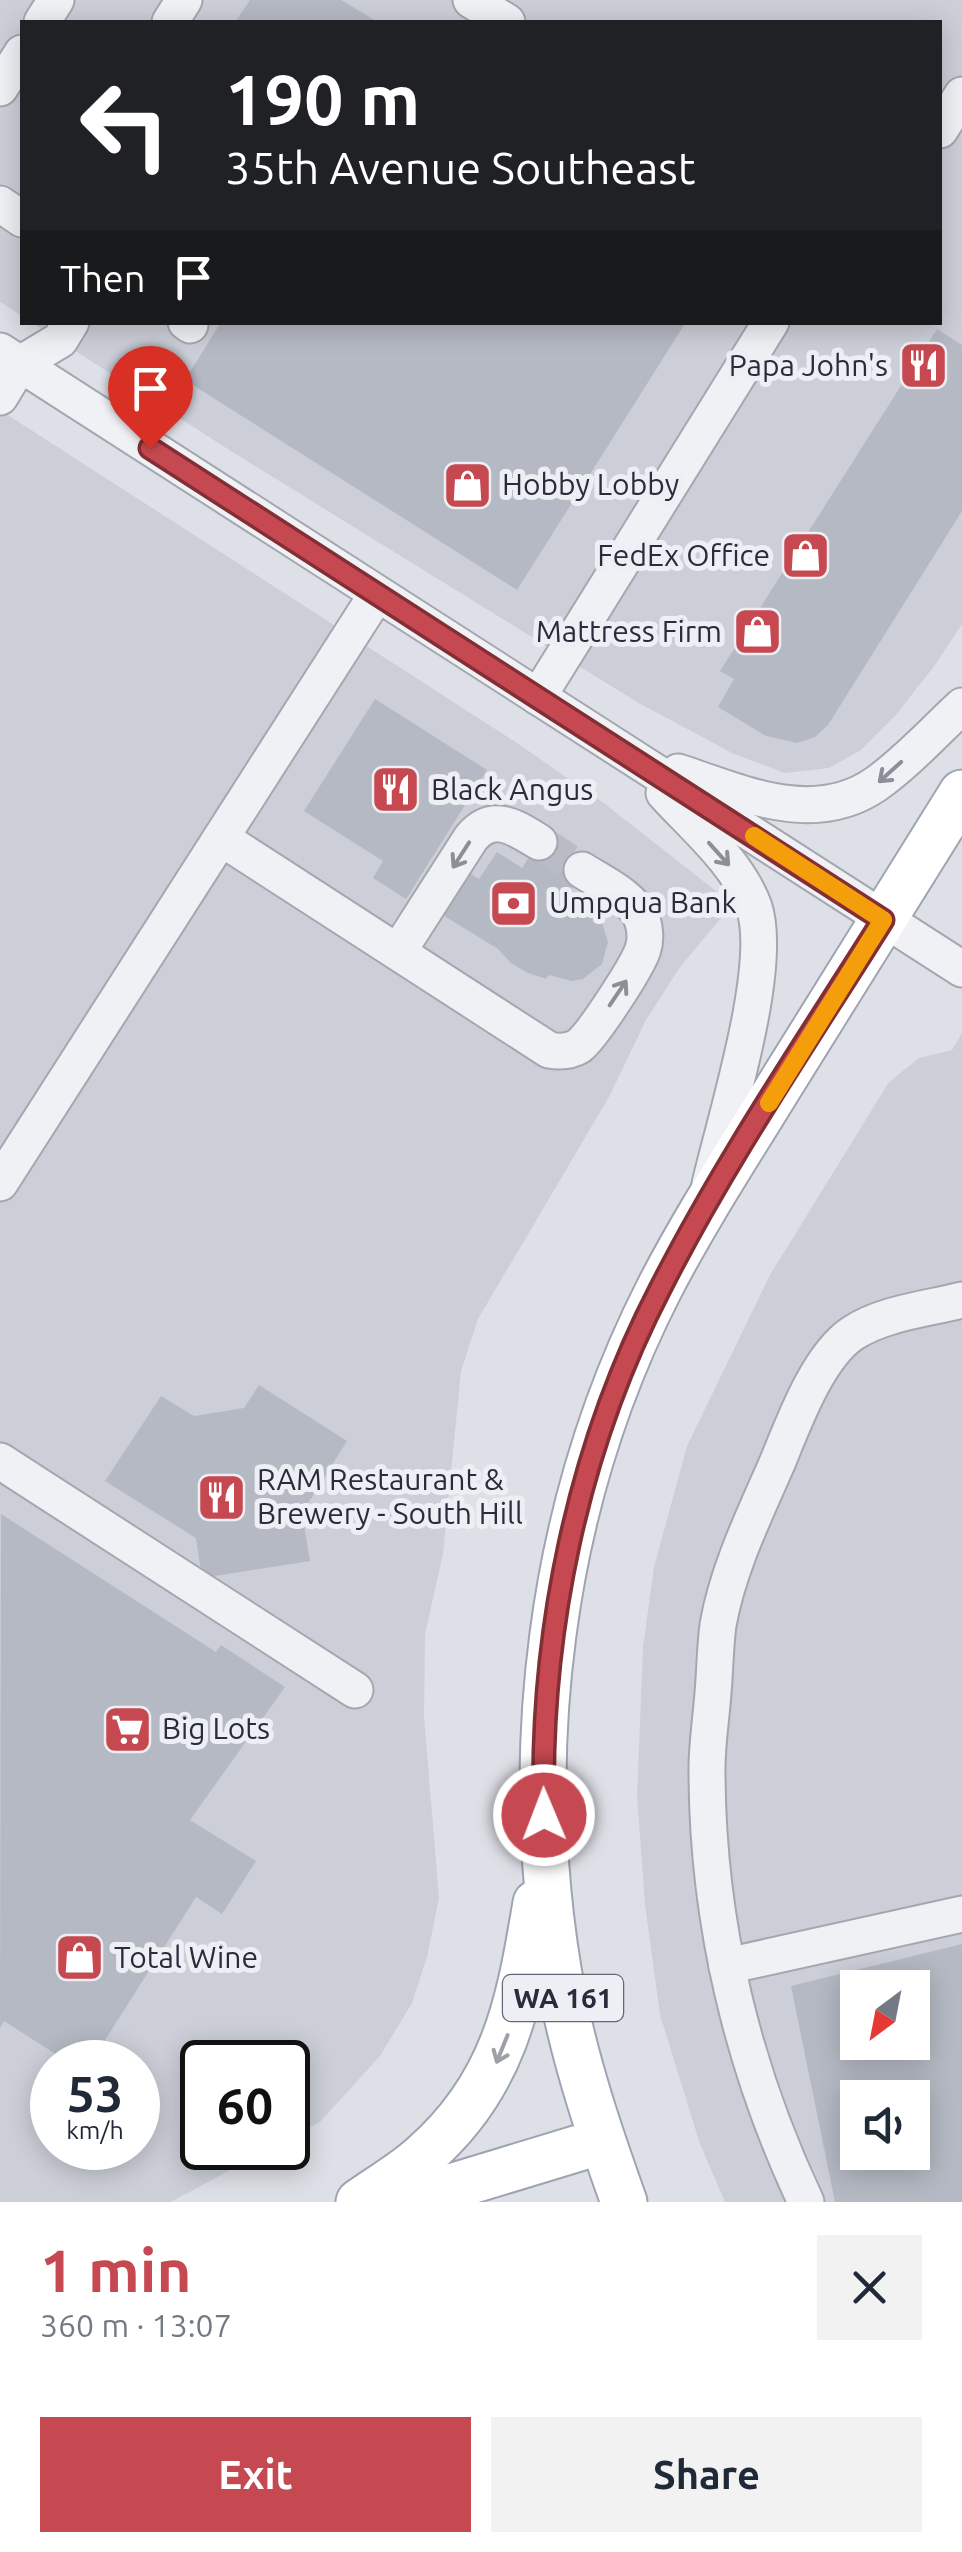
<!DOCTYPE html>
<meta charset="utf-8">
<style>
:root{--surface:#fff;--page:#f2f2f3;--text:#1f2937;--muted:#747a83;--accent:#c64850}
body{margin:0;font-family:Ubuntu,sans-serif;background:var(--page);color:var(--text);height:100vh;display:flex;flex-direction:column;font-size:38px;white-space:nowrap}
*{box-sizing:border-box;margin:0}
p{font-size:32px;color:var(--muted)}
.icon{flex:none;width:55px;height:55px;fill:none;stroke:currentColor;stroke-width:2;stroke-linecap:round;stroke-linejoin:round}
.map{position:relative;height:2202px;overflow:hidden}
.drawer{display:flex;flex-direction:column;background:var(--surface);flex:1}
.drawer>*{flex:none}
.hud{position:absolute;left:20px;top:20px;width:922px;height:305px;border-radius:0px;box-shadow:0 5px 25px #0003;background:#202124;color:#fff;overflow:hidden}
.needle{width:65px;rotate:212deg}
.tools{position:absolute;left:840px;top:1970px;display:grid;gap:20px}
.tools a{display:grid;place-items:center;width:90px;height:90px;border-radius:0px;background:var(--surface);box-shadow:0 5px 25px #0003;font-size:50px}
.speed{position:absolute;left:30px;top:2040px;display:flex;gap:20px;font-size:50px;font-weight:700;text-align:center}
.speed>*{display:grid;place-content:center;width:130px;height:130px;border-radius:50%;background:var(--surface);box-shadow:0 5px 25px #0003;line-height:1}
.speed small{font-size:25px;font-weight:400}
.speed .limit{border:5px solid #111;border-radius:15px;background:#fff;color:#111}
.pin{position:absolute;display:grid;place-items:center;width:85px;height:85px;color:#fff;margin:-102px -42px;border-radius:50% 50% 50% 0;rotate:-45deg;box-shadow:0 0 10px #0007}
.pin .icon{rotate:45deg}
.me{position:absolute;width:110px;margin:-55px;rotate:359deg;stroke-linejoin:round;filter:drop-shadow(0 0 8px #0008)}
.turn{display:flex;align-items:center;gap:35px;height:210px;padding:0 40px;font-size:45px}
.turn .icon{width:130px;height:130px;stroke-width:2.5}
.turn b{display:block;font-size:70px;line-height:85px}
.then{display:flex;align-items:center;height:95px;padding:0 40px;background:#0003;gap:20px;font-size:38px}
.round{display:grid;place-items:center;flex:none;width:105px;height:105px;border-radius:0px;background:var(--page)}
.summary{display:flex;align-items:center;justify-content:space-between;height:170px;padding:0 40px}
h1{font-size:60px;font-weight:600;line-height:75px;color:var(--accent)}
.button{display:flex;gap:20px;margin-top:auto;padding:20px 40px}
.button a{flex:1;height:115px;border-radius:0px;background:var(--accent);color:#fff;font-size:40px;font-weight:600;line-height:115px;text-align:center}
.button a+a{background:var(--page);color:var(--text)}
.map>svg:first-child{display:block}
.built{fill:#cccfd8;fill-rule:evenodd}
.building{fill:#b5b9c3;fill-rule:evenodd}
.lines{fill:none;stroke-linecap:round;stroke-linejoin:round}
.minor-tunnel{stroke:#babcc5;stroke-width:35;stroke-dasharray:35 18;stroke-linecap:butt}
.minor-casing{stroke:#a4a7b0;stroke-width:39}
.major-casing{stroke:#9ea4b2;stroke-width:49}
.minor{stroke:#f0f1f5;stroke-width:35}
.major{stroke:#fff;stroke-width:45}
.oneway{stroke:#8c8f98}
.oneway2{stroke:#9ea0a7}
.route-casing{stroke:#812f34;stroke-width:25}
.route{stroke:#c64850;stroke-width:18}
.slow{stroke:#f59e0b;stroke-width:18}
.labels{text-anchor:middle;stroke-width:10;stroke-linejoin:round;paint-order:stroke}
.shield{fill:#edeff4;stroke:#636773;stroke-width:2.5}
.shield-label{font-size:28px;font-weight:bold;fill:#282d3c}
.poi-label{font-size:30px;fill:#282d3c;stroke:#edeff4;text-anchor:start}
</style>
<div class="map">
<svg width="962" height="2202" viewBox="0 0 962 2202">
<rect width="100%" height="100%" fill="#dee0e7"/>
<g class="built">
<path d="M0 0H962V624L935 665 895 716 861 750 829 768 785 773 734 754 637 702 234 453 32 323 940 322V22H22V316L0 302Z"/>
<path d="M0 410 514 741 605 804 716 891 721 918 680 967 646 1020 609 1097 478 1319 461 1371 443 1554 425 1634 424 1717 439 1898 427 1957 412 2003 380 2056 320 2122 288 2139V2062H202V2148H271L171 2202H0ZM52 2062H138V2148H52Z"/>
<path d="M962 1033V2202H725L700 2144 660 2015 645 1904 637 1796 643 1647 654 1567 687 1446 770 1275 889 1082 919 1058 952 1050ZM858 1988H912V2042H858ZM858 2098H912V2152H858Z"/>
</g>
<g class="building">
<path d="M250 0H341L378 22H235Z"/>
<path d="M221 322H686L517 590 185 380Z"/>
<path d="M937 329 962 345V511L828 725 815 737 797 743 766 736 718 707 734 679 720 671Z"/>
<path d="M375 699 487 770 406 899 373 878 383 861 304 811Z"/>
<path d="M544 833 588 861 567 895 601 919 608 942 602 964 583 979 572 981 549 975 546 979 528 973 511 963 498 949 441 914 468 872 479 879 497 852 522 868Z"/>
<path d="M259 1385 347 1441 302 1513 310 1561 202 1578 196 1538 105 1481 161 1396 194 1416 244 1408Z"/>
<path d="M1 1514 216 1652 221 1645 285 1687 190 1820 256 1861 222 1914 196 1897 91 2062H68L4 2021 0 2028Z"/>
<path d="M962 1944V2202H835L791 1986ZM858 1988H912V2042H858ZM858 2098H912V2152H858Z"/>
</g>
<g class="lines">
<path class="minor-tunnel" d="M539 842 582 870"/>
<defs>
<g id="minor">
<path d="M471 0 507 22"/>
<path d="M42 22 56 0"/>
<path d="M170 22 184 0"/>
<path d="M0 88 22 53"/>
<path d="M940 130 962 95"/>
<path d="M0 204 22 219"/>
<path d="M186 322 190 325"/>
<path d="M0 351 962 969"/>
<path d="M0 397 20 364 60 340 71 322"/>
<path d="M538 697 771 322"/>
<path d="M678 772C742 793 814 827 876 784 907 762 934 732 962 706"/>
<path d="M664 793C695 827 738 863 754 907 774 966 725 1119 710 1184"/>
<path d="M221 838 549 1050C560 1052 569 1052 579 1046 592 1036 638 966 643 949 646 940 645 928 642 919 632 896 602 883 582 870"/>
<path d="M398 952 471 838C493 812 515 827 539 842"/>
<path d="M0 1183 377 594"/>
<path d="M0 1461 355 1690"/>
<path d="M727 1966 962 1914"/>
<path d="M806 2202C743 2069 708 1924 707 1776 706 1749 711 1721 713 1693 715 1671 715 1647 718 1625 728 1568 755 1514 778 1461 794 1422 818 1356 853 1333 884 1313 927 1309 962 1300"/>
</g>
<g id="major">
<path d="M359 2202C380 2187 403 2174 422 2157 504 2086 519 2005 536 1903"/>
<path d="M401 2202 602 2141"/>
<path d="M624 2202C600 2135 577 2067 563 1997 518 1760 549 1505 659 1289 695 1219 739 1152 780 1085 841 988 901 890 962 793"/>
</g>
</defs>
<use href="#minor" class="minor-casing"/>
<use href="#major" class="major-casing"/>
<use href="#minor" class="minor"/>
<use href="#major" class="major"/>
</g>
<defs><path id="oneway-shaft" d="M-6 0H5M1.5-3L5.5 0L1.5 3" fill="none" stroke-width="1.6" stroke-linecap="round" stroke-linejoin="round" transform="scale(2.5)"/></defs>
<g class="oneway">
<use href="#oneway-shaft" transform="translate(890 772) rotate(138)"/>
<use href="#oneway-shaft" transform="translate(719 854) rotate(48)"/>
<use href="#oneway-shaft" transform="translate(461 855) rotate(123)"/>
<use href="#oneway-shaft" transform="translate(618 993) rotate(-56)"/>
</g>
<use class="oneway2" href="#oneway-shaft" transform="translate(502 2049) rotate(112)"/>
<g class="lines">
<defs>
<path id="route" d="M150 448 883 920C807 1041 725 1161 660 1289 577 1449 539 1635 544 1815"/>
</defs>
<use href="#route" class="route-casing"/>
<use href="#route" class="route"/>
<path class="slow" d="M754 836 883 920 769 1103"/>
</g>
<defs>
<symbol id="restaurant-square" viewBox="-11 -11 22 22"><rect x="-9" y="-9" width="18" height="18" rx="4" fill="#c64850" stroke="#edeff4"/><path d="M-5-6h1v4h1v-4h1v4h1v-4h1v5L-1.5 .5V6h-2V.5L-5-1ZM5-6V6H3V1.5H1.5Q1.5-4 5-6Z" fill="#fff"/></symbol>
<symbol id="shop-square" viewBox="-11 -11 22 22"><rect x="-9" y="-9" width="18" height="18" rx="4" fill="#c64850" stroke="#edeff4"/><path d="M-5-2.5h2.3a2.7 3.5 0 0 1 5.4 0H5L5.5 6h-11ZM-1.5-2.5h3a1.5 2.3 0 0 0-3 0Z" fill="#fff"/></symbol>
<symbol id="bank-square" viewBox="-11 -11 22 22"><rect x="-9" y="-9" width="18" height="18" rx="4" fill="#c64850" stroke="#edeff4"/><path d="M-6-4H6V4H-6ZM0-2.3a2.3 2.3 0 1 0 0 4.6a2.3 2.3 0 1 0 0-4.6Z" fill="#fff"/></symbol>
<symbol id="supermarket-square" viewBox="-11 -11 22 22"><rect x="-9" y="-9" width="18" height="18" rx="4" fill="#c64850" stroke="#edeff4"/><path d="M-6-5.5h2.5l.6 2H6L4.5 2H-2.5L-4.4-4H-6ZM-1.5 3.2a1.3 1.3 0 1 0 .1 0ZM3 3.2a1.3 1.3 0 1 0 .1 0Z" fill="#fff"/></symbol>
</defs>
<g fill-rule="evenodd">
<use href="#restaurant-square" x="896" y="338" width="55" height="55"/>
<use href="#shop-square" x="440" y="458" width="55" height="55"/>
<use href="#shop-square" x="778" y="528" width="55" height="55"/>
<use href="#shop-square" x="730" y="604" width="55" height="55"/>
<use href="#restaurant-square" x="368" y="762" width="55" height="55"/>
<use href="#bank-square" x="486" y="876" width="55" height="55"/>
<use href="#restaurant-square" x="194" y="1470" width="55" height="55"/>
<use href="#supermarket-square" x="100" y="1702" width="55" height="55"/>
<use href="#shop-square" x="52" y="1930" width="55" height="55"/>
</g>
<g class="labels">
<rect class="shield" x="503" y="1975" width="120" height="46" rx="8"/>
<g class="shield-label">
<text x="563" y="2008">WA 161</text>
</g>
<g class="poi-label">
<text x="888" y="376" text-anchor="end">Papa John's</text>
<text x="502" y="495">Hobby Lobby</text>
<text x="770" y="566" text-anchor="end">FedEx Office</text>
<text x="722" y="642" text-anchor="end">Mattress Firm</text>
<text x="431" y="800">Black Angus</text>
<text x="549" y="913">Umpqua Bank</text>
<text x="257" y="1490">RAM Restaurant &amp;<tspan x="257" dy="34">Brewery - South Hill</tspan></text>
<text x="162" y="1739">Big Lots</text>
<text x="114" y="1968">Total Wine</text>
</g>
</g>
</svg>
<div class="tools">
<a><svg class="needle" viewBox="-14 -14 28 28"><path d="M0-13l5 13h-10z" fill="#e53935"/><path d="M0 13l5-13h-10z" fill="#747a83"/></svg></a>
<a><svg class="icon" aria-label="sound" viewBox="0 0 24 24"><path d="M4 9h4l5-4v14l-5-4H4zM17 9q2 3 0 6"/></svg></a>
</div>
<div class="speed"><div>53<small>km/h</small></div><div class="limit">60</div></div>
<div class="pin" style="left:150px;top:448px;background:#d93025"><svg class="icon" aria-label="arrive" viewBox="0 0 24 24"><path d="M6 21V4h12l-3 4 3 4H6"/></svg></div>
<svg class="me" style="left:544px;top:1815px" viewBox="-20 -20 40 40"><circle r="17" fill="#c64850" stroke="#fff" stroke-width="3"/><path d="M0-11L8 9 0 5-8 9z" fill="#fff"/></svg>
<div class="hud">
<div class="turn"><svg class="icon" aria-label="left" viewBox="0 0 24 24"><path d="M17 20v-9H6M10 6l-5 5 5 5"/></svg><div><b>190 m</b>35th Avenue Southeast</div></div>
<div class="then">Then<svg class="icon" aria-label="arrive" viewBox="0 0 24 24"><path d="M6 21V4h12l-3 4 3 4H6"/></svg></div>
</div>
</div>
<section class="drawer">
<div class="summary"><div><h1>1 min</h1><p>360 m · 13:07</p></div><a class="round"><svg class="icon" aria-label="close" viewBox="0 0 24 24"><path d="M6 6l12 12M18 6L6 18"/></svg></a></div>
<div class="button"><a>Exit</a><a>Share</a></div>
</section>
